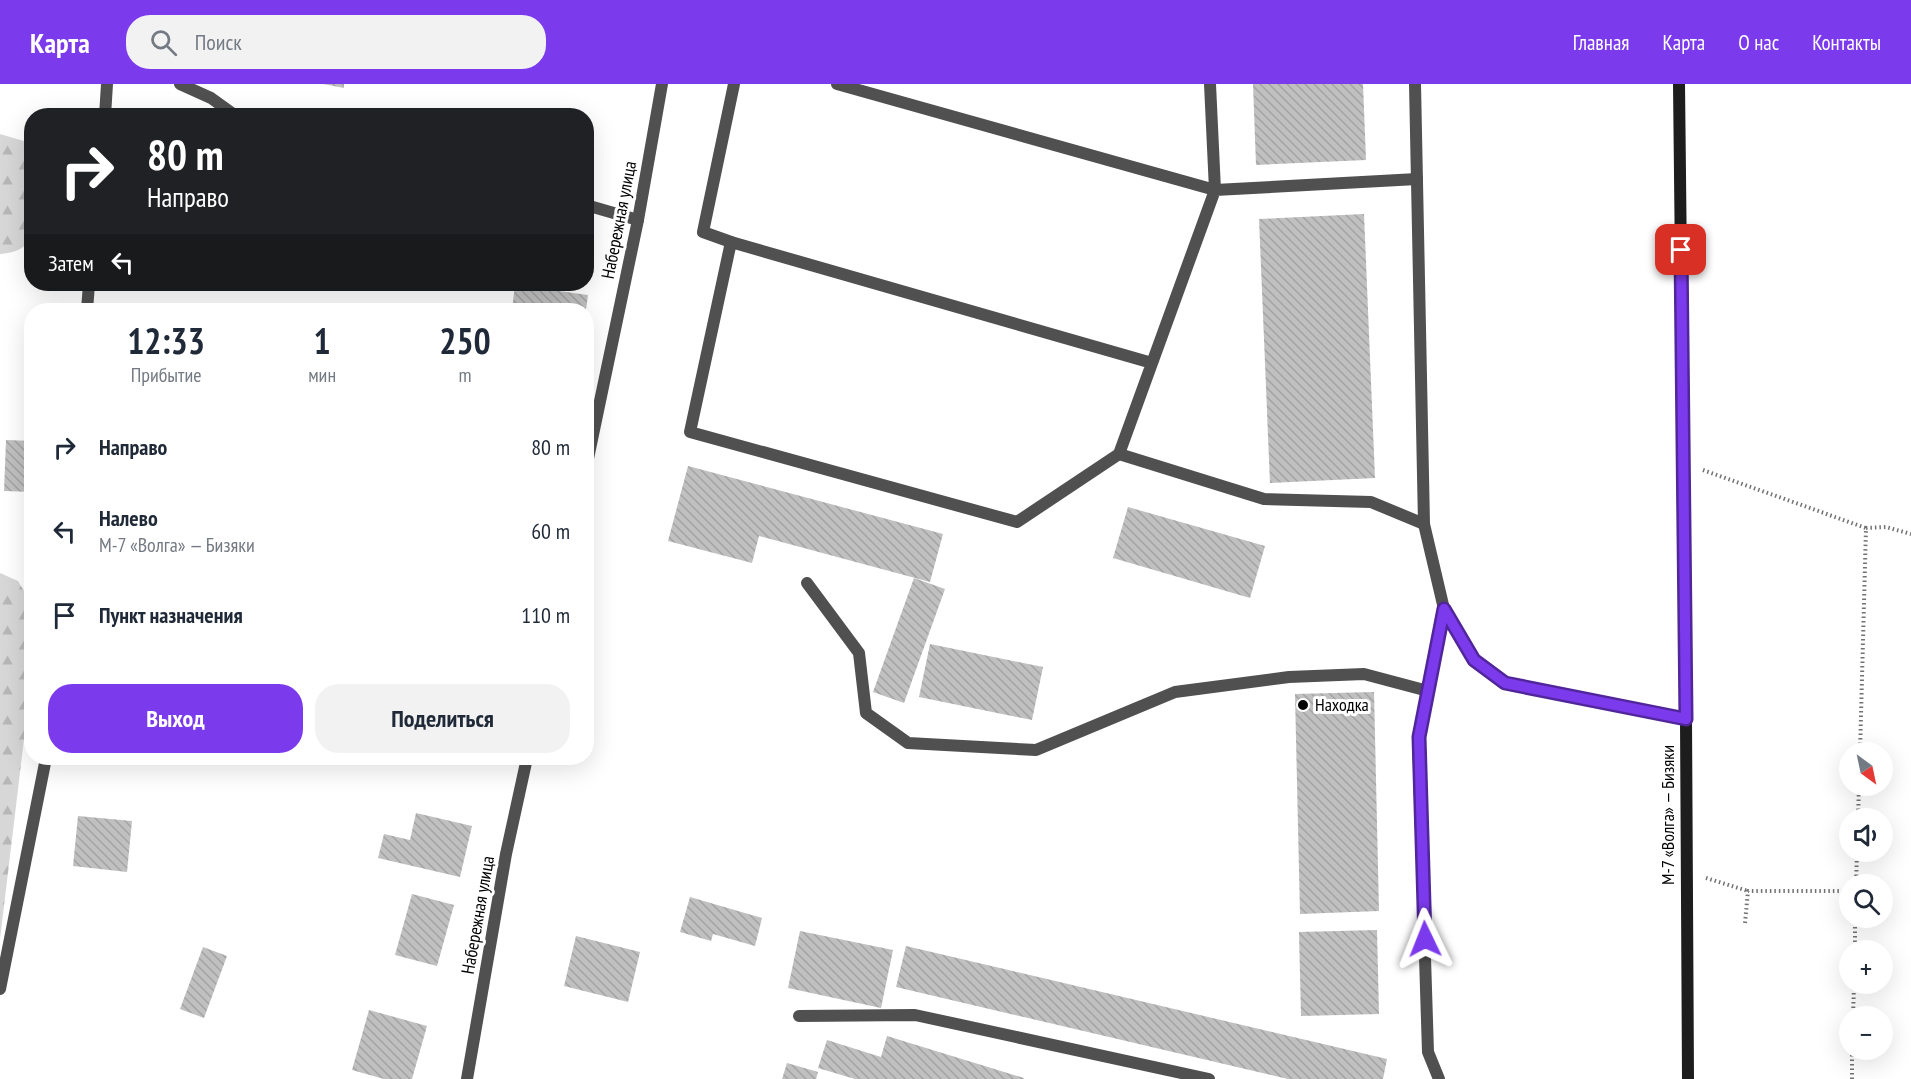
<!DOCTYPE html>
<html lang="ru">
<meta charset="utf-8">
<style>
:root{--surface:#fff;--page:#f2f2f3;--text:#1f2937;--muted:#747a83;--accent:#7c3aed}
body{margin:0;font-family:"PT Sans Narrow",sans-serif;background:var(--page);color:var(--text);height:100vh;display:flex;flex-direction:column;font-size:22px;white-space:nowrap}
*{box-sizing:border-box;margin:0}
p{font-size:20px;color:var(--muted)}
.icon{flex:none;width:33px;height:33px;fill:none;stroke:currentColor;stroke-width:2;stroke-linecap:round;stroke-linejoin:round}
.map{position:relative;flex:1;overflow:hidden}
.sheet{position:absolute;left:24px;top:219px;width:570px;height:462px;display:flex;flex-direction:column;background:var(--surface);border-radius:24px;box-shadow:0 6px 24px #0002}
.sheet>*{flex:none}
.hud{position:absolute;left:24px;top:24px;width:570px;height:183px;border-radius:24px;box-shadow:0 6px 24px #0002;background:#202124;color:#fff;overflow:hidden}
.needle{width:39px;rotate:147deg}
.tools{position:absolute;left:1839px;top:658px;display:grid;gap:12px}
.tools a{display:grid;place-items:center;width:54px;height:54px;border-radius:50%;background:var(--surface);box-shadow:0 6px 24px #0002;font-size:30px}
.pin{position:absolute;display:grid;place-items:center;width:51px;height:51px;color:#fff;margin:-26px;border-radius:12px;box-shadow:0 3px 9px #0006}
.me{position:absolute;width:66px;margin:-33px;rotate:358deg;stroke-linejoin:round;filter:drop-shadow(0 0 4px #0008)}
.turn{display:flex;align-items:center;gap:21px;height:126px;padding:0 24px;font-size:27px}
.turn .icon{width:78px;height:78px;stroke-width:2.5}
.turn b{display:block;font-size:42px;line-height:51px}
.then{display:flex;align-items:center;height:57px;padding:0 24px;background:#0003;gap:12px;font-size:22px}
.eta{display:flex;justify-content:space-evenly;align-items:center;height:102px;text-align:center}
.eta b{font-size:36px;font-weight:800;line-height:42px}
.action{display:flex;gap:12px;margin-top:auto;padding:12px 24px}
.action a{flex:1;height:69px;border-radius:24px;background:var(--accent);color:#fff;font-size:24px;font-weight:800;line-height:69px;text-align:center}
.action a+a{background:var(--page);color:var(--text)}
ul{padding:0;list-style:none}
li{display:flex;align-items:center;gap:18px;height:84px;padding:0 24px}
li div{flex:1}
li b{display:block;font-size:22px}
li em{font-style:normal}
header{display:flex;align-items:center;gap:36px;box-sizing:border-box;height:84px;padding:0 30px;background:var(--accent);color:#fff}
header strong{font-size:28px}
nav{display:flex;gap:33px;margin-inline-start:auto;font-size:21px}
.search{width:420px;height:54px;background:var(--page);display:flex;align-items:center;gap:15px;box-sizing:border-box;padding:0 21px;border-radius:24px;color:var(--muted);font-size:22px}
.map>svg:first-child{display:block}
.forest{fill:url(#forest-firs)}
.building{fill:url(#building-back-hatch)}
.lines{fill:none;stroke-linecap:round;stroke-linejoin:round}
.path{stroke:#727272;stroke-width:4;stroke-dasharray:1.5 3;stroke-linecap:butt}
.service{stroke:#505050;stroke-width:12}
.minor{stroke:#505050;stroke-width:12}
.secondary{stroke:#1d1d1d;stroke-width:12}
.route-casing{stroke:#51269a;stroke-width:15}
.route{stroke:#7c3aed;stroke-width:10}
.poi-dot{fill:#000;stroke:#fff;stroke-width:2}
.labels{text-anchor:middle;stroke-width:6;stroke-linejoin:round;paint-order:stroke}
.street-label{font-size:18px;fill:#000;stroke:#fff}
.poi-label{font-size:18px;fill:#000;stroke:#fff;text-anchor:start}
</style>
<header>
<strong>Карта</strong>
<div class="search"><svg class="icon" aria-label="search" viewBox="0 0 24 24"><circle cx="10" cy="10" r="6"/><path d="M15 15l6 6"/></svg>Поиск</div>
<nav><a>Главная</a><a>Карта</a><a>О нас</a><a>Контакты</a></nav>
</header>
<div class="map">
<svg width="1911" height="995" viewBox="0 0 1911 995">
<defs>
<pattern id="forest-firs" width="22" height="20" patternUnits="userSpaceOnUse" patternTransform="scale(1.5)"><rect width="22" height="20" fill="#d7d7d7"/><path d="M5 1l3.5 6h-7zM16 11l3.5 6h-7z" fill="#b7b7b7"/></pattern>
<pattern id="building-back-hatch" width="6" height="6" patternUnits="userSpaceOnUse" patternTransform="scale(1.5)"><rect width="6" height="6" fill="#c0c0c0"/><path d="M-1 5l2 2M0 0l6 6M5-1l2 2" fill="none" stroke="#a3a3a3"/></pattern>
</defs>
<rect width="100%" height="100%" fill="#fff"/>
<g class="forest">
<path d="M0 50 27 58 32 65 31 155C24 166 12 169 0 170Z"/>
<path d="M0 489 18 497 32 520 31 597 0 855Z"/>
</g>
<g class="building">
<path d="M323 0H344V4Z"/>
<path d="M1253 0H1363L1366 76 1256 81Z"/>
<path d="M1364 130 1375 394 1270 399 1259 135Z"/>
<path d="M515 201 588 211 586 226H512Z"/>
<path d="M6 356 32 357V408L4 407Z"/>
<path d="M688 382 943 450 930 498 759 452 752 479 668 457Z"/>
<path d="M1128 423 1265 462 1250 514 1113 474Z"/>
<path d="M914 494 945 505 904 619 873 608Z"/>
<path d="M930 560 1043 583 1032 636 919 613Z"/>
<path d="M1374 608 1379 827 1300 830 1295 610Z"/>
<path d="M416 729 472 742 460 793 378 774 384 750 410 756Z"/>
<path d="M78 732 132 737 127 788 73 782Z"/>
<path d="M412 810 454 821 437 882 395 871Z"/>
<path d="M690 813 762 834 755 862 713 850 711 857 680 848Z"/>
<path d="M1377 846 1379 930 1301 932 1299 848Z"/>
<path d="M800 847 893 866 881 924 788 904Z"/>
<path d="M576 852 640 868 628 918 564 902Z"/>
<path d="M906 862 1387 975 1383 995H1288L896 903Z"/>
<path d="M203 863 227 872 204 934 180 925Z"/>
<path d="M369 926 427 942 412 995H384L352 986Z"/>
<path d="M887 952 1024 994V995H855L818 984 827 956 881 973Z"/>
<path d="M787 979 818 988 816 995H782Z"/>
</g>
<g class="lines">
<g class="path">
<path d="M1703 386 1866 444"/>
<path d="M1860 669 1866 444 1886 443 1911 450"/>
<path d="M1858 735 1859 702"/>
<path d="M1706 794 1748 807"/>
<path d="M1856 801 1857 768"/>
<path d="M1745 839 1748 807H1850"/>
<path d="M1855 867V834"/>
<path d="M1853 933 1854 900"/>
<path d="M1852 995V966"/>
</g>
<g class="service">
<path d="M837 0 1215 106 1210 0"/>
<path d="M1415 0 1424 440 1444 525 1474 576 1505 599 1686 635"/>
<path d="M731 158 703 148 734 0"/>
<path d="M1152 279 731 158 690 348 1017 438 1119 370 1215 106 1417 95"/>
<path d="M1119 370 1264 415 1371 418 1424 440"/>
<path d="M807 499 859 569 866 629 908 659 1036 666 1175 608 1289 593 1364 590 1428 607"/>
<path d="M799 932 915 931 1209 995"/>
<path d="M1439 995 1428 968 1418 653 1444 525"/>
</g>
<g class="minor">
<path d="M180 0 211 14 236 32"/>
<path d="M105 32 107 0"/>
<path d="M586 121 638 136"/>
<path d="M87 226 89 200"/>
<path d="M586 384 638 136 662 0"/>
<path d="M0 905 46 674"/>
<path d="M467 995 506 770 527 674"/>
</g>
<path class="secondary" d="M1679 0 1686 635 1688 995"/>
</g>
<g class="lines">
<defs>
<path id="route" d="M1425 855 1419 653 1444 525 1474 576 1505 599 1686 635 1681 166"/>
</defs>
<use href="#route" class="route-casing"/>
<use href="#route" class="route"/>
</g>
<circle class="poi-dot" cx="1303" cy="621" r="6"/>
<g class="labels">
<g class="street-label">
<text transform="translate(619 136) rotate(-79)" y="6">Набережная улица</text>
<text transform="translate(1668 731) rotate(-90)" y="6">М-7 «Волга» — Бизяки</text>
<text transform="translate(478 831) rotate(-80)" y="6">Набережная улица</text>
</g>
<g class="poi-label">
<text x="1315" y="627">Находка</text>
</g>
</g>
</svg>
<div class="tools">
<a><svg class="needle" viewBox="-14 -14 28 28"><path d="M0-13l5 13h-10z" fill="#e53935"/><path d="M0 13l5-13h-10z" fill="#747a83"/></svg></a>
<a><svg class="icon" aria-label="sound" viewBox="0 0 24 24"><path d="M4 9h4l5-4v14l-5-4H4zM17 9q2 3 0 6"/></svg></a>
<a><svg class="icon" aria-label="search" viewBox="0 0 24 24"><circle cx="10" cy="10" r="6"/><path d="M15 15l6 6"/></svg></a>
<a>+</a>
<a>−</a>
</div>
<div class="pin" style="left:1681px;top:166px;background:#d93025"><svg class="icon" aria-label="arrive" viewBox="0 0 24 24"><path d="M6 21V4h12l-3 4 3 4H6"/></svg></div>
<svg class="me" style="left:1425px;top:855px" viewBox="-20 -20 40 40"><path d="M0-17L14 15 0 8-14 15z" fill="#7c3aed" stroke="#fff" stroke-width="4"/></svg>
<div class="hud">
<div class="turn"><svg class="icon" aria-label="right" viewBox="0 0 24 24"><path d="M7 20v-9h11M14 6l5 5-5 5"/></svg><div><b>80 m</b>Направо</div></div>
<div class="then">Затем<svg class="icon" aria-label="left" viewBox="0 0 24 24"><path d="M17 20v-9H6M10 6l-5 5 5 5"/></svg></div>
</div>
<section class="sheet">
<div class="eta">
<div><b>12:33</b><p>Прибытие</p></div>
<div><b>1</b><p>мин</p></div>
<div><b>250</b><p>m</p></div>
</div>
<ul>
<li><svg class="icon" aria-label="right" viewBox="0 0 24 24"><path d="M7 20v-9h11M14 6l5 5-5 5"/></svg><div><b>Направо</b></div><em>80 m</em></li>
<li><svg class="icon" aria-label="left" viewBox="0 0 24 24"><path d="M17 20v-9H6M10 6l-5 5 5 5"/></svg><div><b>Налево</b><p>М-7 «Волга» — Бизяки</p></div><em>60 m</em></li>
<li><svg class="icon" aria-label="arrive" viewBox="0 0 24 24"><path d="M6 21V4h12l-3 4 3 4H6"/></svg><div><b>Пункт назначения</b></div><em>110 m</em></li>
</ul>
<div class="action"><a>Выход</a><a>Поделиться</a></div>
</section>
</div>
